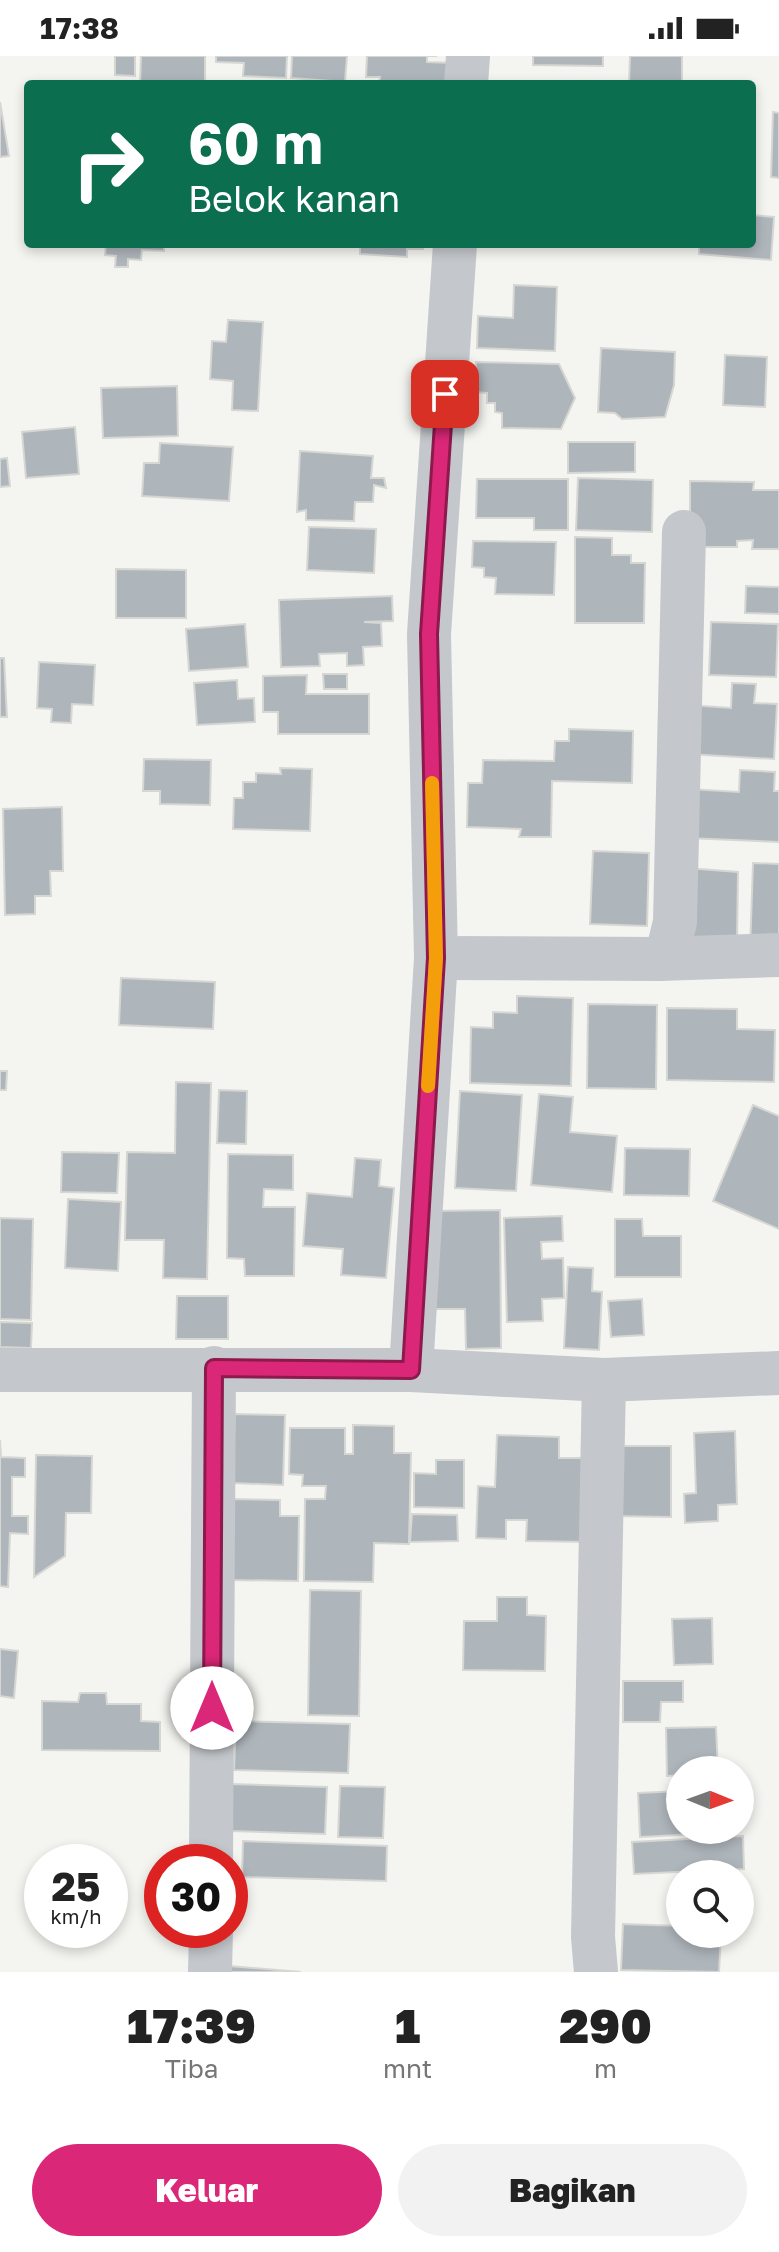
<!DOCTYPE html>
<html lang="id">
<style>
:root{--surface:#fff;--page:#f2f2f2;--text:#222;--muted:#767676;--accent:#db2777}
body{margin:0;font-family:"Golos Text",sans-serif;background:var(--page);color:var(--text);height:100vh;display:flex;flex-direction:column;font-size:30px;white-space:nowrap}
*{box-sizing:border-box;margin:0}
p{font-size:26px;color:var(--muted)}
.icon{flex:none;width:44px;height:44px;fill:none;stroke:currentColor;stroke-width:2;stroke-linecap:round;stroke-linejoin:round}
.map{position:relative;height:1916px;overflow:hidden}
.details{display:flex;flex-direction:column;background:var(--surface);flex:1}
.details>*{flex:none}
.guide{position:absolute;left:24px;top:24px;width:732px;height:168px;border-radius:8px;box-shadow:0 4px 12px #0003;background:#0b6e4f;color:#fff;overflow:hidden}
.needle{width:52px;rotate:91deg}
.tools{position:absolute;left:666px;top:1700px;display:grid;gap:16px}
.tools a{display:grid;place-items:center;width:88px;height:88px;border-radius:50%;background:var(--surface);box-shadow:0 4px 12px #0003;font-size:40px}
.speed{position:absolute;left:24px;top:1788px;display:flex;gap:16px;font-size:40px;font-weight:700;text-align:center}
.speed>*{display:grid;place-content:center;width:104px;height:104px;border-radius:50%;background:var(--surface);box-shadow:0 4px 12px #0003;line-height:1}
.speed small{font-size:20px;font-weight:400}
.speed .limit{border:12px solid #d22;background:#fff;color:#111}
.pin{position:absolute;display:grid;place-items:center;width:68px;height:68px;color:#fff;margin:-34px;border-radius:16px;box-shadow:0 4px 12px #0006}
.me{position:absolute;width:88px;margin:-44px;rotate:0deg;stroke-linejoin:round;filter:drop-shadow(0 0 6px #0008)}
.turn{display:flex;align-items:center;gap:28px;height:168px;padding:0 32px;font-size:36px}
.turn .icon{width:104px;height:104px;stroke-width:2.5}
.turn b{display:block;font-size:56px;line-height:68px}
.eta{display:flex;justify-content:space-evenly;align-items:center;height:136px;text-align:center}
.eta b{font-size:48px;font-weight:800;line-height:56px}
.action{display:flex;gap:16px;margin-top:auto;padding:16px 32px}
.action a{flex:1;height:92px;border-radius:48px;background:var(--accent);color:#fff;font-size:32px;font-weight:800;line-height:92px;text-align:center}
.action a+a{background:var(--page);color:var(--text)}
.status{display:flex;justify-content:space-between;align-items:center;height:56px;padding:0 40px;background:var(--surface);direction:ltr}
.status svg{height:22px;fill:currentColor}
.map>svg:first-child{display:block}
.building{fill:#aeb5bb;stroke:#d6d6d3;stroke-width:2}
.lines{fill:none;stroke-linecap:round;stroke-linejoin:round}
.minor{stroke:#c4c7cb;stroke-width:44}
.route-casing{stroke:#8e194d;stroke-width:20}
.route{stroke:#db2777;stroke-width:14}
.slow{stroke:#f59e0b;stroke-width:14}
</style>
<div class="status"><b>17:38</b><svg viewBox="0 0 49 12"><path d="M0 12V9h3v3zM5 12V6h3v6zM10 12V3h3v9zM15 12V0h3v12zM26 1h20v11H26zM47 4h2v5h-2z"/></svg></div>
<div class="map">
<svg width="779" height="1916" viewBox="0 0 779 1916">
<rect width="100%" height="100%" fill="#f4f5f0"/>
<g class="building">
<path d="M115 0H135V20L115 19Z"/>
<path d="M141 0H205V28H140Z"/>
<path d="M216 0H287L286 22 243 20 244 7 216 6Z"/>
<path d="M292 0H347L345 26 291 22Z"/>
<path d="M367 0H437H427V6L453 7 452 28H379L380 21H366Z"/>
<path d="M533 0H603V10L533 9Z"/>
<path d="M630 0H682V28H629Z"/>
<path d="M0 46 9 100 0 101Z"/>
<path d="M773 56 779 57V122L771 121Z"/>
<path d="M752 159 774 161 771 204 699 198V188H752Z"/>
<path d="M106 188H164V195L142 194 141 204 128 203V211H115L116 200 105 199Z"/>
<path d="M360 188H423V193H407V201L360 198Z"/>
<path d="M514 229 557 231 555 295 477 292 478 260 513 262Z"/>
<path d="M228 264 263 266 258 355 232 354 233 325 210 323 212 285 226 286Z"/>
<path d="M601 292 675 296 674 329 665 361 622 363 615 357 598 356Z"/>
<path d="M725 299 767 301 765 351 723 349Z"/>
<path d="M476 306 559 308 575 342 561 373 502 372V357L495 356V347H487V337L475 336Z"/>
<path d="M177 330 178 380 103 382 101 332Z"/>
<path d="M75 371 79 418 26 422 22 376Z"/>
<path d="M568 386H635V416L568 417Z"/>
<path d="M160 387 233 391 229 445 142 440 144 407H159Z"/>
<path d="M300 395 373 400 371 422H384L386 432 374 429 373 446H355L354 465 306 464V454L297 456Z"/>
<path d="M7 402 10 430 0 431V403Z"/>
<path d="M578 422 653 424 652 476 576 474Z"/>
<path d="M477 423H568V474H534V462H476Z"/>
<path d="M690 425 754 426 753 434H779V493H752L753 484 737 485V491H704L690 473Z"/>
<path d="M309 471 376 473 374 517 307 514Z"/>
<path d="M575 481 612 482V499H631V507H645L644 567H575Z"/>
<path d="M473 485 556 486 554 539 495 538 496 522 484 521V512L472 511Z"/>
<path d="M116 513 186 514V562H116Z"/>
<path d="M746 530 779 531V558L745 557Z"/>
<path d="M392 540 393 565 364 566 381 567 382 590 363 591 364 609 347 610V597L319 598 320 610 281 611 279 544Z"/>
<path d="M711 566 778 568 776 621 709 619Z"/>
<path d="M245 568 248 611 189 615 186 573Z"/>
<path d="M0 602H4L7 661H0Z"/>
<path d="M39 606 95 609 93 649 72 648 71 667 51 666 52 653 37 652Z"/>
<path d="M323 618H347V633H324Z"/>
<path d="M307 619 306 638H369V678H278V656H263V620Z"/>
<path d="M237 624 238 643 254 642 255 666 197 669 194 627Z"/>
<path d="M732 627 756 628 754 647 777 648 774 703 687 698 690 649 731 652Z"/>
<path d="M569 673 633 675 632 727 552 725 551 781H519L521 773 467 771 468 727H482L483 704 554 705 555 685H569Z"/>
<path d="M144 703 211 704 210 749 160 748V735H143Z"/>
<path d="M280 712 312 713 310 775 233 773 234 742H243V726H256V717L281 718Z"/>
<path d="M740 714 775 716 774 735H779V786L687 782 689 733 739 736Z"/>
<path d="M62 751 63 815H50L51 840H35V858L5 859 3 753Z"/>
<path d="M593 795 649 797 647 870 590 868Z"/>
<path d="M753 807 779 808V897L750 895Z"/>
<path d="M686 812 738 816 737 886 684 888Z"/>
<path d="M121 922 215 926 213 973 119 969Z"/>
<path d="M517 940 573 942 571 1030 470 1027 471 971 493 972V956L517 957Z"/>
<path d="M588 948 657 949 656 1033 587 1032Z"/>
<path d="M667 952 737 953V973L775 974 774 1026 667 1024Z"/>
<path d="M0 1015H7L6 1034H0Z"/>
<path d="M176 1026 211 1027 207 1223 163 1222 164 1184H125L127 1096 175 1097Z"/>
<path d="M219 1034 247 1035 246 1088 217 1087Z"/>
<path d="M460 1035 522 1039 516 1135 455 1132Z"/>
<path d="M539 1038 573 1041 570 1076 617 1080 612 1136 531 1129Z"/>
<path d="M753 1049 779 1060V1173L713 1145Z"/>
<path d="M625 1092 690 1093 689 1140 624 1139Z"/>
<path d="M62 1096 119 1097 117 1137 61 1136Z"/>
<path d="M228 1098 293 1099V1134L264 1133 263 1151H295L294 1220H245L244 1203 227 1202Z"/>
<path d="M355 1102 381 1104 379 1130 394 1132 386 1222 341 1219 343 1193 303 1190 307 1137 352 1141Z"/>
<path d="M68 1143 121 1146 118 1215 65 1212Z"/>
<path d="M500 1154 501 1292 466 1293 465 1253H432L430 1155Z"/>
<path d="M562 1160 563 1185 541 1186 542 1203 563 1202 564 1242 542 1243 543 1265 507 1266 504 1162Z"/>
<path d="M0 1162 33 1163 31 1264 0 1263Z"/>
<path d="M615 1163H642L643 1180H681V1221H615Z"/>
<path d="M568 1211 593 1212 592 1235 602 1236 599 1294 564 1292Z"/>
<path d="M177 1240H228V1283H176Z"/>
<path d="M642 1243 644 1279 611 1281 608 1245Z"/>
<path d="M0 1266 32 1267 31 1292 0 1291Z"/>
<path d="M235 1358 285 1359 283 1429 232 1427Z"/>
<path d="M353 1369 394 1370V1397H411L409 1488 374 1487 373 1526 304 1525 305 1443H325L326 1430H302L303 1419 289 1418 290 1372H345V1398H353Z"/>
<path d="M735 1375 737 1448 718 1449V1465L685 1467 684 1438 696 1437 694 1377Z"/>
<path d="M497 1379 559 1381V1402H590L589 1486 526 1485 527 1464H506V1483L476 1482 478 1430 495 1431Z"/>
<path d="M0 1384 1 1401 25 1402V1421H12V1460H28V1478L10 1477 8 1531 0 1530Z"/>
<path d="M613 1390H671V1461L612 1460Z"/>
<path d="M36 1399 92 1400 91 1457H66L65 1500 34 1521Z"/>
<path d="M436 1404H464V1452L414 1451V1417L436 1418Z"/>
<path d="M231 1443 280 1444V1460H299L298 1525 229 1524Z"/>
<path d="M412 1458 457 1459 458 1485 410 1486Z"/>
<path d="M310 1534 361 1535 359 1660 308 1659Z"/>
<path d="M497 1541H527V1559L546 1560 545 1615 463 1614 464 1565H497Z"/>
<path d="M712 1562 713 1608 674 1609 672 1563Z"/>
<path d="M0 1593 18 1595 14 1642 0 1640Z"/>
<path d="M623 1625H683V1646H661L660 1666H623Z"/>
<path d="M80 1637H106L107 1648H141V1665L160 1666V1695L42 1694V1645L78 1646Z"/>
<path d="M236 1665 350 1668 348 1717 234 1714Z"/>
<path d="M716 1671 718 1714H680V1719L667 1720 666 1672Z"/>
<path d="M230 1728 327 1731 325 1778 229 1775Z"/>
<path d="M340 1730 385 1731 383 1782 338 1781Z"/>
<path d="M680 1735V1774H717V1777L640 1781 638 1737Z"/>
<path d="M743 1780 744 1813 634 1818 632 1786Z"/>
<path d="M243 1785 387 1790 386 1825 242 1821Z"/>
<path d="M623 1868 680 1870V1878H721L719 1916 621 1914Z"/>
<path d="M229 1910 301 1916H229Z"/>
</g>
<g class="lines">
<g class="minor">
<path d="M466 28 468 0"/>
<path d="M436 902 659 903 668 895 675 866 684 476"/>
<path d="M659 903 779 899"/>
<path d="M0 1314H411L604 1324 779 1317"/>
<path d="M411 1314 436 902 429 578 455 188"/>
<path d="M211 1806 214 1312"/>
<path d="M210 1916 211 1874"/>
<path d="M596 1916 593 1881 604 1324"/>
</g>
</g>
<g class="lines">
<defs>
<path id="route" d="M212 1652 214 1312 411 1314 436 902 429 578 445 338"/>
</defs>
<use href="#route" class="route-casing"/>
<use href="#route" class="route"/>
<path class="slow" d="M428 1030 436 902 432 727"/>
</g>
</svg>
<div class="tools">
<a><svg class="needle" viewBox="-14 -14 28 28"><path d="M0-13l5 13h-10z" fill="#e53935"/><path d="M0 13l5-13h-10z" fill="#767676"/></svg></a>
<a><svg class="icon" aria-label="search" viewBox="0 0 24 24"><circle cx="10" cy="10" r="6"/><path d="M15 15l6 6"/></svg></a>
</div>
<div class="speed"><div>25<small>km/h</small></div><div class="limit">30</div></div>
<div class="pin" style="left:445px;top:338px;background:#d93025"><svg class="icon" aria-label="arrive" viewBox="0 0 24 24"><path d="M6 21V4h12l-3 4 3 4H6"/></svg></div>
<svg class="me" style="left:212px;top:1652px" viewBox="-20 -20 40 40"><circle r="19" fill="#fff"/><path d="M0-13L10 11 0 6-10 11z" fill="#db2777"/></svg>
<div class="guide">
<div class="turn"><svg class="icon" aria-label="right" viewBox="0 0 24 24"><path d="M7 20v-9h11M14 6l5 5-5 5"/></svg><div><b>60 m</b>Belok kanan</div></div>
</div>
</div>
<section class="details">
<div class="eta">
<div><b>17:39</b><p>Tiba</p></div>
<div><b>1</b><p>mnt</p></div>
<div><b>290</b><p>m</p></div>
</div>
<div class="action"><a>Keluar</a><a>Bagikan</a></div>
</section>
